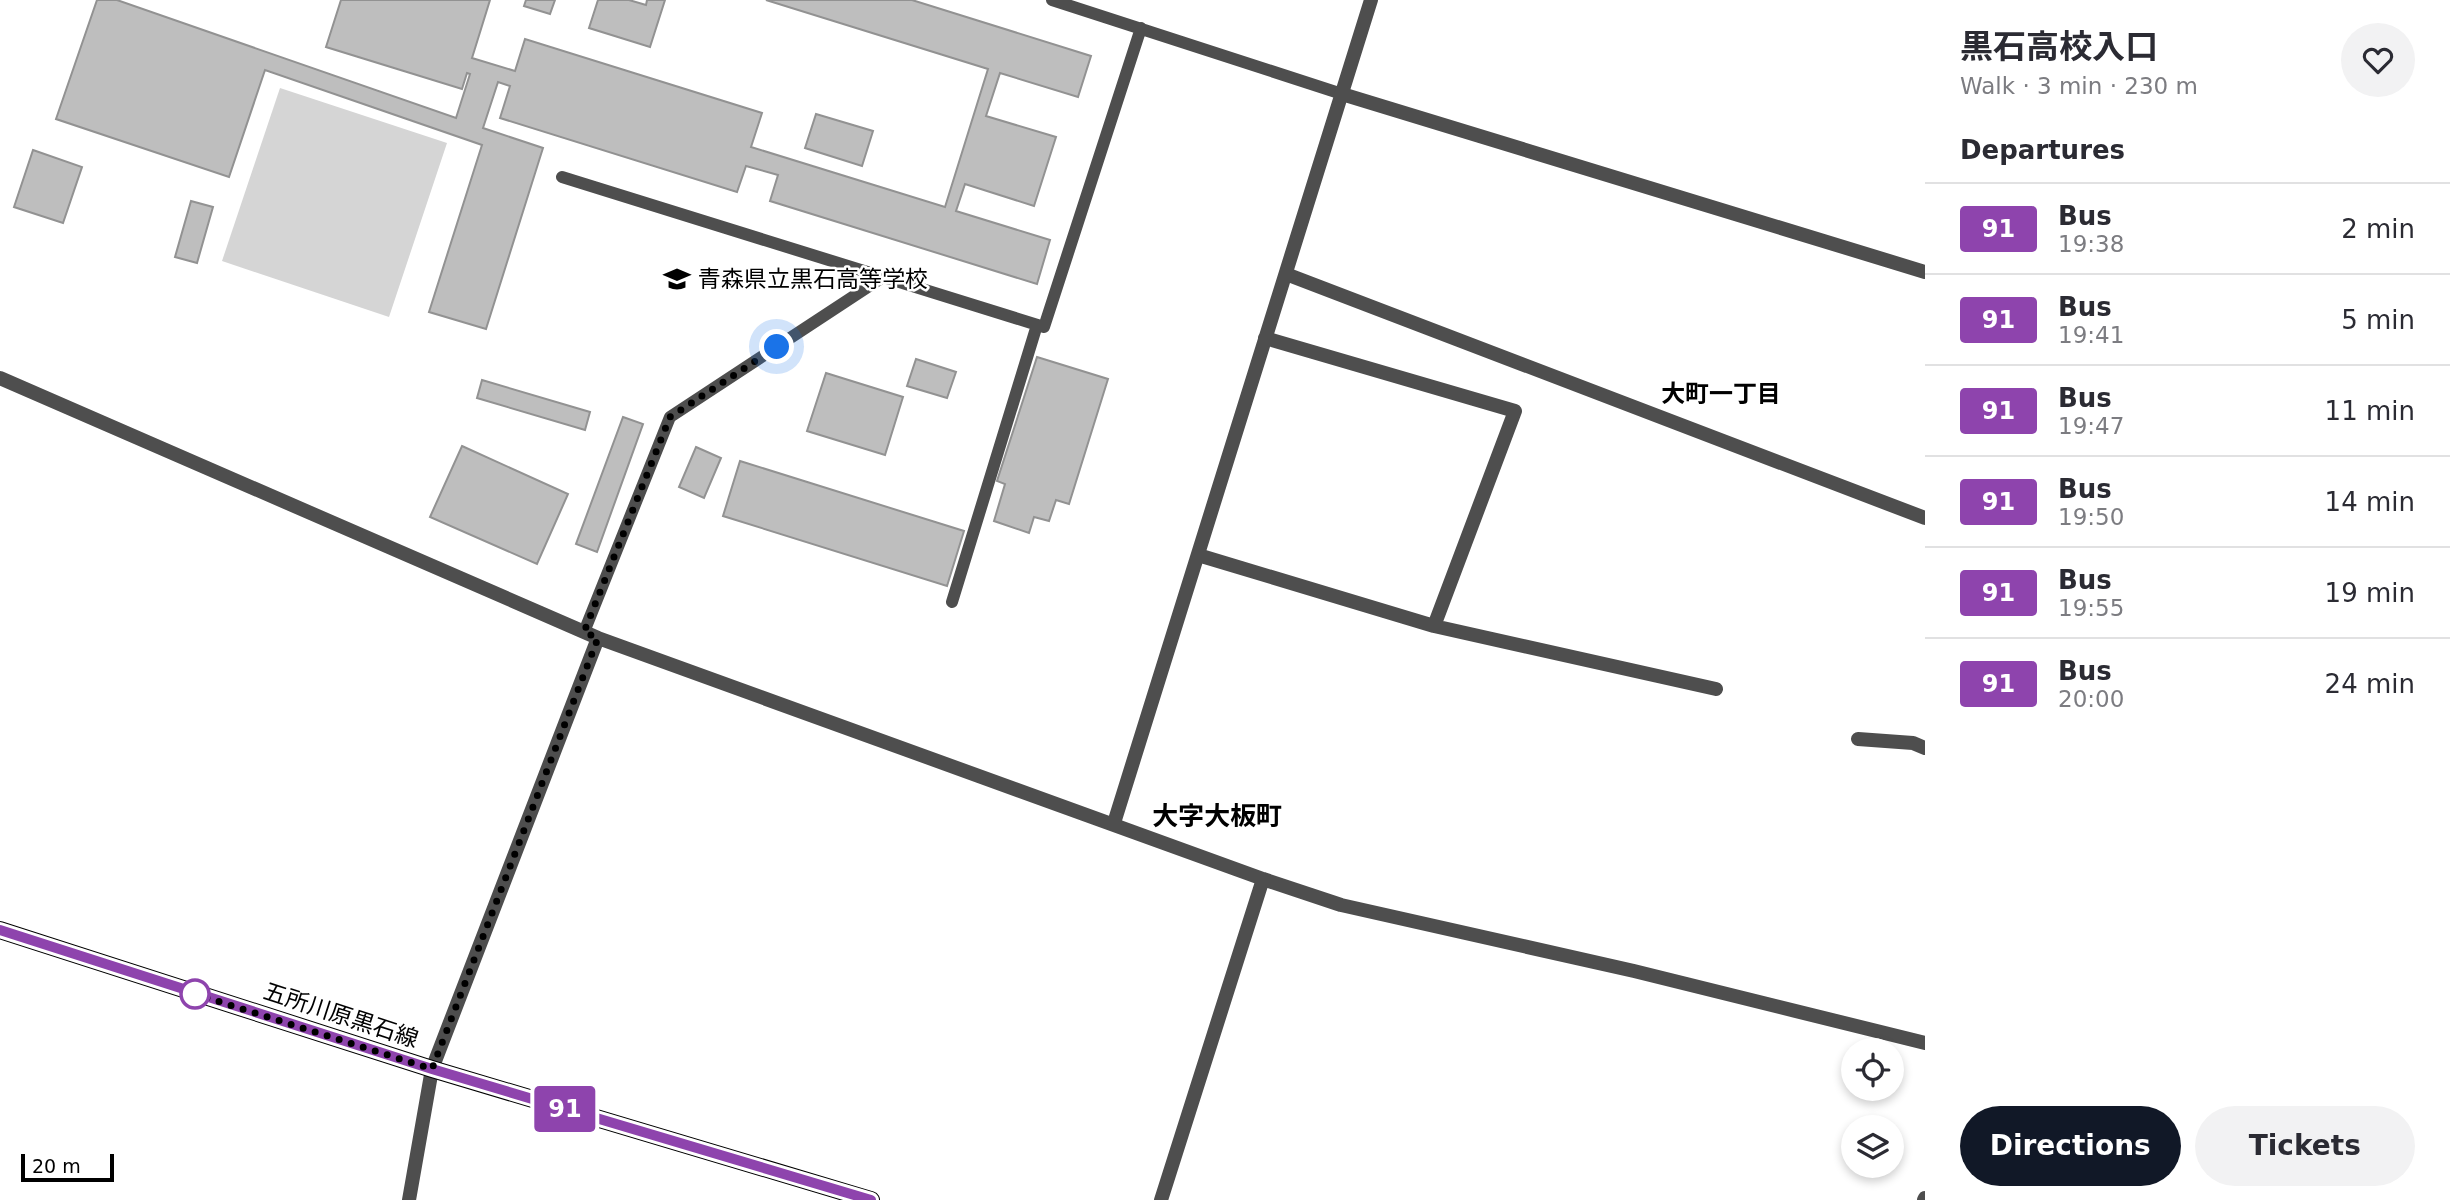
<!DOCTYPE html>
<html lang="en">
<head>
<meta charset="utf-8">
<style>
	:root { --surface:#fff; --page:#f2f2f3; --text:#2b2b33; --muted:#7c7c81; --line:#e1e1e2; --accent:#111827 }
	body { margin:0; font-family:"DejaVu Sans","Noto Sans JP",sans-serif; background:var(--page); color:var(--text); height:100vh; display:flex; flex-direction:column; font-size:26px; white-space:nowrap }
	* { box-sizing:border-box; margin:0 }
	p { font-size:23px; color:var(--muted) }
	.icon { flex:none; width:38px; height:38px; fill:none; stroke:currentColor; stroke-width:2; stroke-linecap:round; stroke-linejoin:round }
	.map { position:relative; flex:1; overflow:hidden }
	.drawer { display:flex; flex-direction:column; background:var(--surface); width:525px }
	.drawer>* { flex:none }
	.badge { padding:0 14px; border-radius:5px; font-size:24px; line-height:46px }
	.tools { position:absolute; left:1841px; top:1038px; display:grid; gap:14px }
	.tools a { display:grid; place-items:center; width:63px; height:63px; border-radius:50%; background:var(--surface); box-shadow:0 4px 10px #0003; font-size:35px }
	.scale { position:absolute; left:21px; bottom:18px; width:93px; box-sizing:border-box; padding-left:7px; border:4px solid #000; border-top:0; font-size:19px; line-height:24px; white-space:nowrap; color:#000; -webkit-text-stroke:5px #fff; paint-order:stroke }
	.you { position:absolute; width:35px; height:35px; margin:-18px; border:5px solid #fff; border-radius:50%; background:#1a73e8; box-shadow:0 0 0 10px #1a73e833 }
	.map>.badge { position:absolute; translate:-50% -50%; box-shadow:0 0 0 4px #fff }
	h2 { padding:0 35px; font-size:26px; line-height:63px }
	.round { display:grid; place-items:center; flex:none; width:74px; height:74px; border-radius:37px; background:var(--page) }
	.head { display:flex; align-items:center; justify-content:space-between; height:119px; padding:0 35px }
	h1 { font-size:33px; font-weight:700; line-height:52px }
	.button { display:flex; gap:14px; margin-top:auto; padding:14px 35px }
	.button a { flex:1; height:80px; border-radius:42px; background:var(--accent); color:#fff; font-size:28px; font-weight:700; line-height:80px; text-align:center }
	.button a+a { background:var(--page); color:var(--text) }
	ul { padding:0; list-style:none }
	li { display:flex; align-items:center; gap:21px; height:91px; padding:0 35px; border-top:2px solid var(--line) }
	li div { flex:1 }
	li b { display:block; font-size:26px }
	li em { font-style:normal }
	li .badge { min-width:77px; font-weight:700; text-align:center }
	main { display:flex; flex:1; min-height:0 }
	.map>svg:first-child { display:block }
	.green { fill:#d5d5d5 }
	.building { fill:#bebebe; stroke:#929292; stroke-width:2 }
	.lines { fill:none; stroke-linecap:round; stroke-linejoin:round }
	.lane { stroke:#4e4e4e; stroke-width:12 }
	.street { stroke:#4e4e4e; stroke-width:14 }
	.primary { stroke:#000; stroke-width:18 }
	.line-casing { stroke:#fff; stroke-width:16 }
	.line { stroke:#8e44ad; stroke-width:10 }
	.walk { stroke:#000; stroke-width:7; stroke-dasharray:0 12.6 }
	.stop-dot { fill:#fff; stroke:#8e44ad; stroke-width:3.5 }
	.labels { text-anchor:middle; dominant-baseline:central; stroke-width:5; stroke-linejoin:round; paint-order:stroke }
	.poi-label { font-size:23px; fill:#000; stroke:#fff; text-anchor:start }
	.street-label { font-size:23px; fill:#000; stroke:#fff }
	.neighbourhood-label { font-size:24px; font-weight:bold; fill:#000; stroke:#fff }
	.quarter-label { font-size:26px; font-weight:bold; fill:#000; stroke:#fff }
</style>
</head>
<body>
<main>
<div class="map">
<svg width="1925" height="1200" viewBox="0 0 1925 1200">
	<rect width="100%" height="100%" fill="#fff"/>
	<path class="green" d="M280,88l167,55 -58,174 -167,-56z"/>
	<path class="building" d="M97,0h20l339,118 14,-44 -3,-1 -5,16 -136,-42 15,-47h149l-18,58 43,13 10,-32 237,74 -11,34 194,60 43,-138 -222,-69h146l179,56 -13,41 -78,-24 -14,43 70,21 -22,69 -69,-22 -9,27 94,29 -13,44 -267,-83 8,-26 -32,-9 -9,26 -237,-74 10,-32 -12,-4 -15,46 60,20 -57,181 -57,-17 53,-167 -217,-75 -36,107 -173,-58z
		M526,0h29l-5,14 -26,-8z
		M598,0h31l17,5 1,-5h18l-15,47 -61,-19z
		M816,114l57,17 -11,35 -57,-18z
		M33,150l49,17 -19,56 -49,-16z
		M191,201l22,6 -16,56 -22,-6z
		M1037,357l71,22 -39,125 -13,-4 -7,21 -15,-4 -5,16 -35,-12 11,-37 -8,-3z
		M916,359l40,13 -9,26 -40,-12z
		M826,373l77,24 -18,58 -78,-24z
		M482,380l108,32 -5,18 -108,-32z
		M623,417l20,7 -46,128 -21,-8z
		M462,446l106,48 -31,70 -107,-47z
		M696,447l25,11 -17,40 -25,-11z
		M740,461l224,70 -17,55 -224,-70z"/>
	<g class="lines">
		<path class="lane" d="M1052,0l290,94
			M562,177l482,150 97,-299
			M952,602l85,-277
			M584,632l86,-215 213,-140"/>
		<path class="street" d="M1342,94l583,178
			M1286,274l639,244
			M1265,338l250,73 -81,215
			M0,378l598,260 665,241 78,26 293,66 291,72
			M1198,555l236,71 282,63
			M1858,739l55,4 12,5
			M1114,823l257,-823
			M409,1200l23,-131 166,-431
			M1161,1200l102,-321
			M1924,1200l1,-2"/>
		<path class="primary" d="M0,930l432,139 439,131"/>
	</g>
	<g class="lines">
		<defs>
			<path id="line" d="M0,930l432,139 439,131"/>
		</defs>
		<use href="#line" class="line-casing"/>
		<use href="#line" class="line"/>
		<path class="walk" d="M195,994l237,75 166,-431 -14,-6 86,-215 107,-70"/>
	</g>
	<defs>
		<symbol id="school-bare" viewBox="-9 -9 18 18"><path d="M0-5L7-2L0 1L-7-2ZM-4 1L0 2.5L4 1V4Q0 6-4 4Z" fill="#000" stroke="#fff" stroke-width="2.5" paint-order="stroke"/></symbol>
	</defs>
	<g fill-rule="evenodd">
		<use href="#school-bare" x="658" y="260" width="38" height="38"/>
	</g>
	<circle class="stop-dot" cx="195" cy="994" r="14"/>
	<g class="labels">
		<g class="poi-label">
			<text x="698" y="279">青森県立黒石高等学校</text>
		</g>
		<g class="street-label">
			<text transform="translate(341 1015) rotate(18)">五所川原黒石線</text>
		</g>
		<g class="neighbourhood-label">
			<text x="1721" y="394">大町一丁目</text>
		</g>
		<g class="quarter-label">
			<text x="1217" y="816">大字大板町</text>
		</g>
	</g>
</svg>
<div class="tools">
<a><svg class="icon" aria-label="locate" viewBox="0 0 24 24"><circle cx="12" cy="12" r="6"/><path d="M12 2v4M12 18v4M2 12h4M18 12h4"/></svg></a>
<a><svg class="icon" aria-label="layers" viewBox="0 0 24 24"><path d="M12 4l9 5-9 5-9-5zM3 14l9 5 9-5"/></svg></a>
</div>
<div class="scale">20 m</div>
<div class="you" style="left:777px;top:347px"></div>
<b class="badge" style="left:565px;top:1109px;background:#8e44ad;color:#fff">91</b>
</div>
<section class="drawer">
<div class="head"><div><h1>黒石高校入口</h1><p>Walk · 3 min · 230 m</p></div><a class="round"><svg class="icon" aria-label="heart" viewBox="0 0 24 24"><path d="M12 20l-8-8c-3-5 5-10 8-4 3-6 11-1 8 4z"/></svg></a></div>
<h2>Departures</h2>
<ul>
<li><span class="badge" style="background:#8e44ad;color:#fff">91</span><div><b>Bus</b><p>19:38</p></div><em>2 min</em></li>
<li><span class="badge" style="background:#8e44ad;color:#fff">91</span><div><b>Bus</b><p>19:41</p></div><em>5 min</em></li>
<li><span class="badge" style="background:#8e44ad;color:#fff">91</span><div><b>Bus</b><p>19:47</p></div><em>11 min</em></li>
<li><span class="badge" style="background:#8e44ad;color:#fff">91</span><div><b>Bus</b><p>19:50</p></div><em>14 min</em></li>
<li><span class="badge" style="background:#8e44ad;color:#fff">91</span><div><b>Bus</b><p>19:55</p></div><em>19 min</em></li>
<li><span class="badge" style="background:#8e44ad;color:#fff">91</span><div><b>Bus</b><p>20:00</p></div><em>24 min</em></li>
</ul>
<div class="button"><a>Directions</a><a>Tickets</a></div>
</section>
</main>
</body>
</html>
